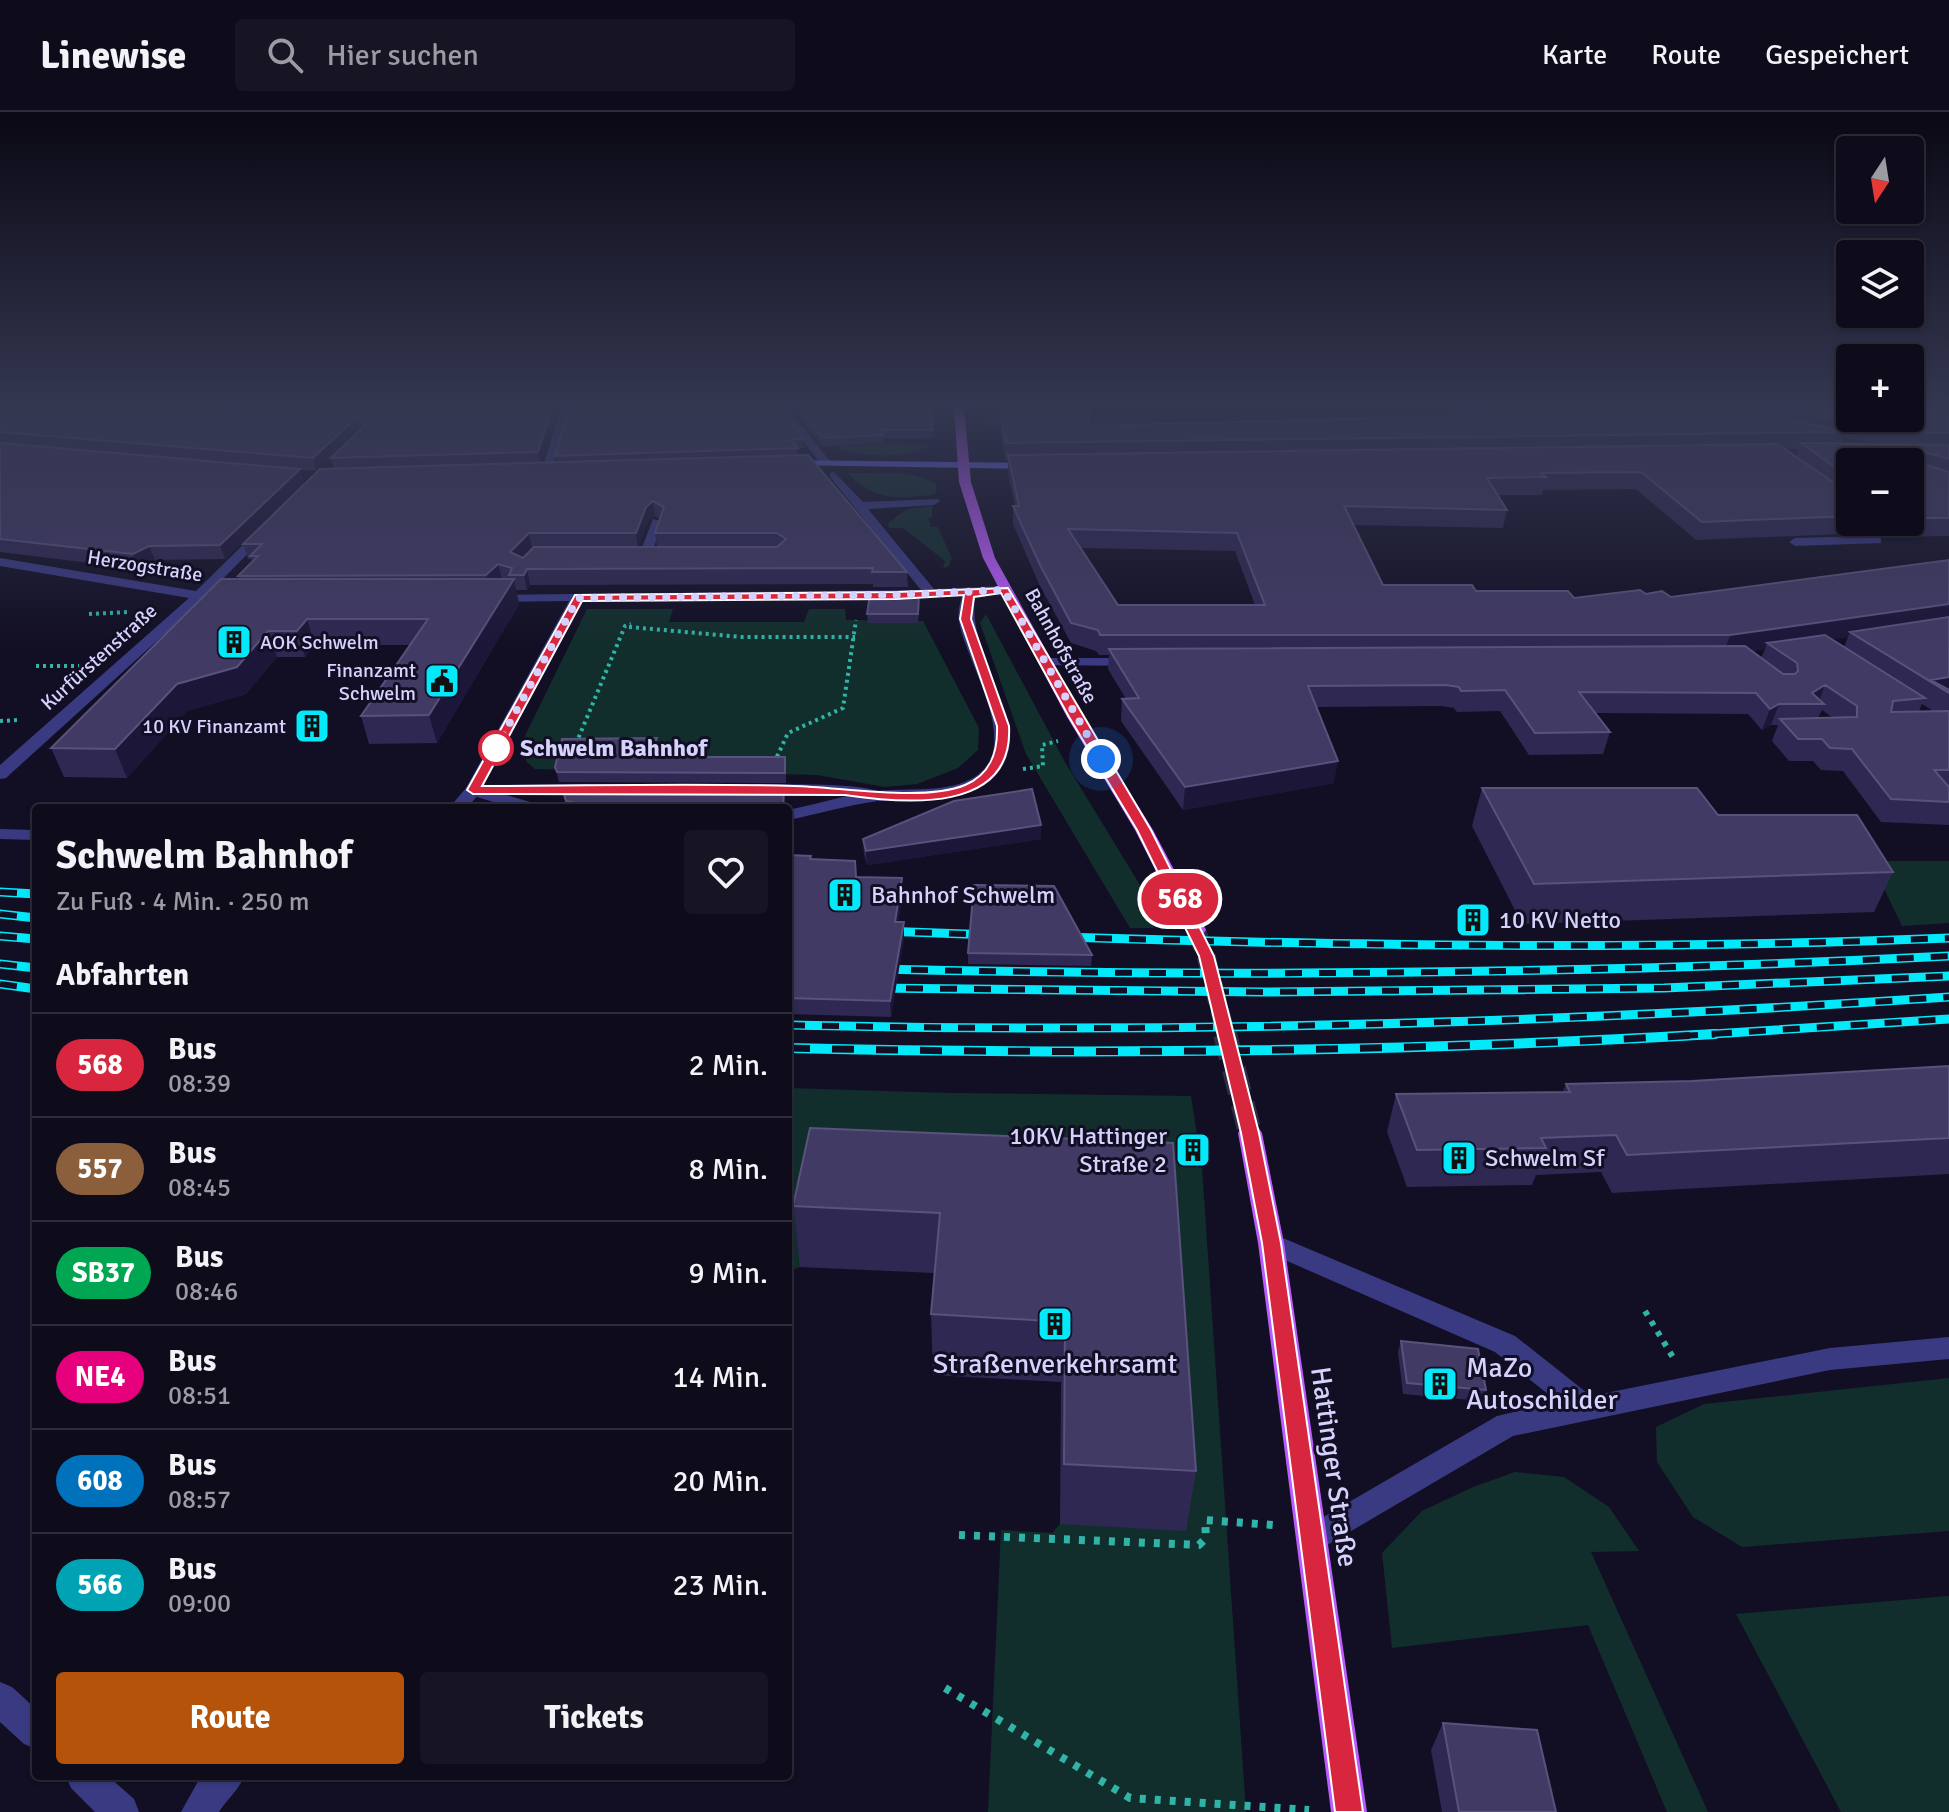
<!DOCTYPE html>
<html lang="de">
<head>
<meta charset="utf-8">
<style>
	:root { --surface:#0e0b1b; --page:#171424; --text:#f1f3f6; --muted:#9b9ba3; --line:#2e2b3a; --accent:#b45309 }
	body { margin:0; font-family:Signika,sans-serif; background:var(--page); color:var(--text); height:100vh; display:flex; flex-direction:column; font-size:30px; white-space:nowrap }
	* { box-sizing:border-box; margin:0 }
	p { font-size:26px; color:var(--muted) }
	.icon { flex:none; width:44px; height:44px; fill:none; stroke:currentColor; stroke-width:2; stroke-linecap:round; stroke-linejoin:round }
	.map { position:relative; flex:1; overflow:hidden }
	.details { position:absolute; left:32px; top:692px; width:760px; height:976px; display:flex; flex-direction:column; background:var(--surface); border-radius:8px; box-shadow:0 2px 6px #0004,0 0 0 2px var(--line) }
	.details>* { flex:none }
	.badge { padding:0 16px; border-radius:26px; font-size:28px; line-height:52px }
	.needle { width:52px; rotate:192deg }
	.buttons { position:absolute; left:1836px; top:24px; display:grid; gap:16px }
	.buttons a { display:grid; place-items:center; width:88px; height:88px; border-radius:8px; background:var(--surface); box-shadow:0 2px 6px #0004,0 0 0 2px var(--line); font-size:40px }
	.you { position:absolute; width:40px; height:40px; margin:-20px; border:6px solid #fff; border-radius:50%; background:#1a73e8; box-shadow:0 0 0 12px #1a73e833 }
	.map>.badge { position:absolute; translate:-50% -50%; box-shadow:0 0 0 4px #fff }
	h2 { padding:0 24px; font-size:30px; line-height:72px }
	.round { display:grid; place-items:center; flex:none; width:84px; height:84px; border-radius:8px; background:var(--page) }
	.summary { display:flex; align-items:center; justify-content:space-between; height:136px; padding:0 24px }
	h1 { font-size:38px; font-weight:700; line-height:60px }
	.button { display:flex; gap:16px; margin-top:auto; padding:16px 24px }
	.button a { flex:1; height:92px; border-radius:8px; background:var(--accent); color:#fff; font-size:32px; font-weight:700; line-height:92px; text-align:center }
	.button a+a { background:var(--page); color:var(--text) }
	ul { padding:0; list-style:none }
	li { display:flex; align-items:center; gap:24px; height:104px; padding:0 24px; border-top:2px solid var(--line) }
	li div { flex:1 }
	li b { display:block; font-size:30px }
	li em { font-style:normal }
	li .badge { min-width:88px; font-weight:700; text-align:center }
	header { display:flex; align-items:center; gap:48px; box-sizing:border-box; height:112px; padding:0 40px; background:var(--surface); border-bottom:2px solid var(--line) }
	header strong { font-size:38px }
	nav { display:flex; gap:44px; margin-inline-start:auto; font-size:28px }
	.search { width:560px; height:72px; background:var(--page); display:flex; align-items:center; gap:20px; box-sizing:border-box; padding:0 28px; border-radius:8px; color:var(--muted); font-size:30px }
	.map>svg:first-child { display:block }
	.green { fill:#122e2c }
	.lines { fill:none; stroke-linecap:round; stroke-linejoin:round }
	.primary-tunnel-far1 { stroke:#2f2c45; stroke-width:19; stroke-dasharray:19 9; stroke-linecap:butt }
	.primary-tunnel { stroke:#2f2c45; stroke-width:24; stroke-dasharray:24 12; stroke-linecap:butt }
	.path-far2 { stroke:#30b4a8; stroke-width:4; stroke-dasharray:3 4; stroke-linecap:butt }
	.path-far1 { stroke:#30b4a8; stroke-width:6; stroke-dasharray:5 7; stroke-linecap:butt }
	.path { stroke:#30b4a8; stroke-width:8; stroke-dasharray:6 9; stroke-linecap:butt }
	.service { fill:#3a3a82; fill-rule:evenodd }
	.minor { fill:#3a3a82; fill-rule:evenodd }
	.secondary { fill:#6a6cfd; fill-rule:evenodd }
	.primary { fill:#bb5bfd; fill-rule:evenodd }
	.rail-far1-casing { stroke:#03e9fa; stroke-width:9 }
	.rail-casing { stroke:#03e9fa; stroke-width:10 }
	.rail-far1 { stroke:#120f24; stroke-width:6; stroke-dasharray:17; stroke-linecap:butt }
	.rail { stroke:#120f24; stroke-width:7; stroke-dasharray:22; stroke-linecap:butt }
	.wall { fill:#2f2852; fill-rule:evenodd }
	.shaded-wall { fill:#1c1638 }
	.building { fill:#413a64; stroke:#58527c; stroke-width:2; fill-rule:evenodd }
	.line { fill:#d7263d; stroke:#fff; stroke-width:2; fill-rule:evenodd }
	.walk { stroke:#d6d2fe; stroke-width:8; stroke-dasharray:0 14.4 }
	.stop-dot { fill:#fff; stroke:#d7263d; stroke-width:4 }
	.labels { text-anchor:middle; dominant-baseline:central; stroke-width:6; stroke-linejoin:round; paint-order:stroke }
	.far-street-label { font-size:20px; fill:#d6d2fe; stroke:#120f24 }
	.far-poi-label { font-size:20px; fill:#d6d2fe; stroke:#120f24; text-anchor:end }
	.stop-label { font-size:24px; font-weight:bold; fill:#d6d2fe; stroke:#120f24; text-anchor:start }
	.poi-label { font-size:24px; fill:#d6d2fe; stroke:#120f24; text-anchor:start }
	.near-poi-label { font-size:28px; fill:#d6d2fe; stroke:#120f24 }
	.near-street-label { font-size:28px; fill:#d6d2fe; stroke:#120f24 }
</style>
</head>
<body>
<header>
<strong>Linewise</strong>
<div class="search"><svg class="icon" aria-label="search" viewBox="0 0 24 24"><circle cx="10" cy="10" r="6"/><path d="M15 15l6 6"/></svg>Hier suchen</div>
<nav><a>Karte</a><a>Route</a><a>Gespeichert</a></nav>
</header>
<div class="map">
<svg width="1949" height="1700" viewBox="0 0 1949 1700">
	<rect width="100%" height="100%" fill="#120f24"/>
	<path class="green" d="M978,296h470l9,7 -101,5 -86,9 -291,-5z
		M883,332l48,1c-26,15 -69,12 -97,2z
		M847,361c27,1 68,-5 90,12l-2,9c-39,6 -58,7 -88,-21z
		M932,394v11l-4,1 3,9h7l14,31 -4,9 -5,1 2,-7 -42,-33h-14l-1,-5 19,-14z
		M587,497h86l-4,13h135l5,-13h36l1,11 77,1 56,107 -1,22 -20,18 -41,16 -32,3 -68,-12 -282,-6 -9,-8 -4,-19z
		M986,502l79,148 81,133 8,33h-24l-104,-174 -46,-131z
		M1871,749h78v62l-47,3z
		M788,976l160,5 243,3 11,72 44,644h-258l13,-282 51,3 126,-145 -362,-200 -16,79 -8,3 -4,18z
		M1949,1266v153l-207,16 -49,-30 -36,-55 -1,-35 48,-23z
		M1515,1360l49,5 45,30 30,44 -48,1 117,260h-41l-79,-187 -196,23 -10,-95 40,-42 51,-24z
		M1949,1484v216h-108l-105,-198z"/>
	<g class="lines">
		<path class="primary-tunnel-far1" d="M1196,818l10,26 20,80"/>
		<path class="primary-tunnel" d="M1225,922l25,99"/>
		<path class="path-far2" d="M89,502l39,-2
			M629,515l113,10h113
			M36,554h43
			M0,609l19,-1
			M573,629l5,-2 47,-113 6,-2
			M530,632h34
			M774,651l14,-30 55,-25 13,-88
			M1023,657l20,-3 -1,-21 16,-4"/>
		<path class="path-far1" d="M1645,1199l29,48"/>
		<path class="path" d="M959,1423l240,10 7,-7 -1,-18 68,5
			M945,1576l185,110 179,12"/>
		<path class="service" d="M653,407l10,3 -12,33 -10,3 -2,-3z
			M1860,410h14l6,4 1,17 -86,3 -6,-4 6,-4 76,-2 -1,-6z
			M992,475l5,1v6l-22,3c-5,37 17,76 29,111 7,18 9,35 1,53 -20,46 -86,36 -127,40 -30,4 -60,13 -90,19v-10c30,-6 59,-16 90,-19 27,-3 58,1 84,-8 71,-25 4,-117 -3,-162 -2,-9 2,-22 5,-30z
			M473,673l64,19 3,4h-27l-46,-14 -2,-4 2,-4z
			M1271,1121l244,103 76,60 239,-48 119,-11v22l-119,11 -317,66 -201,118 -11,-4 -4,-10 4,-10 196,-114 61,-14 -63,-50 -233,-102 -4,-7 4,-7z
			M0,1570l12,5 24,22v40l-12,-5 -24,-22z
			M66,1664h42l26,23 5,13h-44l-24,-24z
			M201,1664h43c-5,14 -17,23 -25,36h-38z"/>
		<path class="minor" d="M561,296h10l-20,63 -10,2z
			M778,296h10l41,52v4h-8z
			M834,360l29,30 75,-3 2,2 -6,4 -66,4 66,80 70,-3 7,4 -7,4 -108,5 -313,2 -99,184 105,-1 8,5 -8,5 -111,1 -11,13h-18l17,-20 103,-187 -76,1 -5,-1v-6l433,-5 -91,-113v-4z
			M261,415l10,3 -61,62 24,2v6h-32l-196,178 -6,1v-14l189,-167 -189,-32v-8l196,33z
			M1045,546h91l7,4 -7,4 -96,-1 -2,-3z
			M757,672c25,1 115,-3 131,12l-9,5 -34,-5 -94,-3 -2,-4z
			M0,717l36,1v10l-36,-1z"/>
		<path class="secondary" d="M785,348l248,3 6,3 -6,3 -244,-4 -5,-3z"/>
		<path class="primary" d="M954,296h10l7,74 24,76 88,159 70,113 53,100 -3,4 -7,2 -10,-6 -51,-100 -68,-113 -84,-159 -24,-76z
			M1250,1013l8,2 4,6 22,110 83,569h-36l-73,-569 -20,-110 4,-6z"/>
		<defs>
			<path id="rail-far1" d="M0,780l36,2
				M0,802l36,4
				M881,819l112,4
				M0,824l36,3
				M1061,825c296,9 592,13 888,1
				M0,852l36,4
				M877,857c358,8 715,5 1072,-13
				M0,872l36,5
				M872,876l392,4 400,-4 285,-12
				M788,913c388,9 774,-2 1161,-28
				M1681,924l268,-17"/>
			<path id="rail" d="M788,936c309,7 618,4 927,-14"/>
		</defs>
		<use href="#rail-far1" class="rail-far1-casing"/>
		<use href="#rail" class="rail-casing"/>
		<use href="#rail-far1" class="rail-far1"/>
		<use href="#rail" class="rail"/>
	</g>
	<path class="wall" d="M0,296h555l1,6 -15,49 15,-1 -1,-6 249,-17 1,9h-7v7l109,117 1,15h-35v-3l-343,1 -3,5h-11l3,14 -82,139 -68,1 -8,-28 49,-71h-95l-10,12h-28l-31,37 -59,17 -60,67 -63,-1 -13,-29 188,-169 -1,-3 14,-15 -1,-2h-3l-5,-15 91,-75 -3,-11 30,-29 -45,42 -16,-1 4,13 -79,76 -70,1 -16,9 -139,-17zM655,404l5,2 -5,15 2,14h-19l10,-26z
		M792,296h139l2,30 -50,1v4l-61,4z
		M999,296l91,18 368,-10 -11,-8h502v128l-65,1 -2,-13 -3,-2h31v-60h-60v60h22l-5,11 -171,7 -60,-51 -93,1 -1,5h-45l10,15 -4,18 -150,-3 30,60 191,13 72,-4 25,3 278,-37v265l-68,-3 -38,-51 -22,-1 -8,-9h-24l-17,-20 6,-16h-7l-9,5 -14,-16 -153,-1 15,19 -7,22 -74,1 -29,-44 -43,1 -3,-4 -13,-2 -125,1 18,76 -151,27 -62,-89 1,-22h4l-18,-30 1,-14h-10l-3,-4 -25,-8 -32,-59 -26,-60v-18h2l-7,-34v-12h-2l-7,-36zM1844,326l43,6h-45zM1786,337h13l-3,8zM1080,436l155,3 20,54h-137zM1848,525l-4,10 -12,-8zM1765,537l-4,9 -10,-7zM1922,592l11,7h-14zM1822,598l11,8h-15z
		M920,489l-2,22h-50l-1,-9z
		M658,635l-3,10 131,10v16l-227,-1 -4,-15z
		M562,676h222l1,20h-218z
		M1482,676l236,27 175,57 -19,40 -352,12 -50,-98z
		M863,727h178l-174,26 -3,-11z
		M788,743l23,4 45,18 46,1 1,15 -5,29 6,16 -13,79 -103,-3z
		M968,841l124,2 -1,11 -123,-2z
		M1949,954v108l-337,19 -11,-21 -65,3 -4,10 -125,2 -20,-55 9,-38 167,-2 3,-8 126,-3z
		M1173,1031l23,328 -10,60 -126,-7 1,-142 -128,-7 -2,-61 3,-41 -134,-6 -7,-61z
		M1401,1229l85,49 -4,11 -79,-7 -5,-42z
		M1443,1611l113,89h-114l-11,-62z"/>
	<path class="shaded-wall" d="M552,296h3l1,6 -16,51 -2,-13z
		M357,305l4,12 -45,42 -3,-13z
		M300,357l4,14 -79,76 -5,-14z
		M653,389l2,15 -7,5 -10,27 -2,-15 10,-26z
		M529,421l3,15 -19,19 -3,-15z
		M149,434l6,14 -16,9 -6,-15z
		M498,452l4,15 -12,11 -4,-15z
		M527,457l3,16 -3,5 -3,-15z
		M514,467l5,25 -82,139 -8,-28z
		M1949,492v17l-99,11 -2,5 -75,11 -6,-5 -2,6 -42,6 7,-20z
		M307,507l8,26 -10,12 -8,-26z
		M268,519l9,26 -31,37 -59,17 -60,67 -12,-29 62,-65z
		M1949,565v17l-18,-14z
		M1825,573l-7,19 -6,-11z
		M1779,592l-8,21 -9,5 8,-21z
		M657,626l1,9 -7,20 -1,-10z
		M1338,649l-4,22 -151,27 2,-23z
		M1041,713v14l-174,26 -1,-14z
		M902,766l1,15 -8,44v-15z
		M904,810v16l-13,79 -1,-16z"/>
	<path class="building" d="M2,296h176l55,3 5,-3h314l-14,44 -207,6 33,-32 2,-4 -9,-5 -44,41 -313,-26v-23z
		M570,296h210l24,31 -13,1 7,8 -243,8z
		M798,296h133l2,22h-51l1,5 -61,3z
		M999,296l90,3 1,15 393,-11 -10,-7h271l102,24 -840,11z
		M1785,296h65v10h60v-10h39v25h-22l-100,-15z
		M0,331l300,26 -80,76 -71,1 -16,8 -133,-15z
		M1801,331l148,2v14l-31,-9 -4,3 2,9 33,10v46h-39v-56h-60v16z
		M1778,332l72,50v22l-148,6 -61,-50 -100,1 5,4 -59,1 20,32 -163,-4 39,79h89l4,6h92l6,7 66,-8 6,4 16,-3 9,6 278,-37v44l-219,31h-630l-2,-5 -27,-7 -31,-58 -27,-59h6l-11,-51zM1068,417l169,4 28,72h-147z
		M808,343l99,117h-35l1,-4 -346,1 -3,6h-15l3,-7 -14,-4 -12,11 -248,1 20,-20h-8l12,-12h-19l77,-75zM653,389l11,6 -9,26h122l9,6 -9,8h-243l-11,11 -13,-6 19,-19h107l10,-26z
		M221,467h293l-85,136 -68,1 67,-97h-121l-10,12h-29l-31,36 -60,17 -62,65 -64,-1z
		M919,480l-1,22h-51l3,-20z
		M1949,505v60l-18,3 18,10v3l-99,-61z
		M1825,523l100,63 -32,3 -2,11 58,-1v59h-15l15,17v15l-58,-3 -39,-50 -22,-1 -8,-9h-24l-18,-20 77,-2v-11l-32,-21 -13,8 12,11h-45l-9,5 -14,-16 -177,-1 31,40 -75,1 -30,-43 -44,1 -2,-4 -13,-2 -138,1 30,75 -153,26 -63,-88 17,-1 -30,-49 636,-3 38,28h12l3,-3 -1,-8 -30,-20z
		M657,626l-7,19h135v16l-228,-1 -2,-5 7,-28z
		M562,676h222l-1,20h-179l-38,-7z
		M1482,676h215l21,27h139l36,57 -359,12z
		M1032,677l9,36 -175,26 -3,-12 91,-38z
		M788,743l23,1 -1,3 45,2 1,16 46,1 -7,44h9l-14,79 -102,-3z
		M974,773l80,1 38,69 -124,-2z
		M1949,954v72l-322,17 -11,-20 -75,3 5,10 -129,2 -21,-56 174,-2 -4,-8 126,-3z
		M810,1016l363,15 23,328 -132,-7 1,-142 -134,-8 9,-101 -147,-7z
		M1401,1229l77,8 8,41 -79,-7z
		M1443,1611l94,7 19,82h-97z"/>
	<linearGradient id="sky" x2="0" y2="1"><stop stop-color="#0a0814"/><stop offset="0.55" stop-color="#333750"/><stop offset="1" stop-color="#333750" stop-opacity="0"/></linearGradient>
	<rect width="1949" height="534" fill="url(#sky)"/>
	<path class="line" d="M1008,476l143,242 63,126 45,177 22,110 82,569h-28l-73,-569 -21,-110 -42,-177 -62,-126 -68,-113 -68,-124 -27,4 -3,22 38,107c5,88 -104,78 -164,69l-372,-1 -6,-4 108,-195 321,-3zM964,483l-4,24 37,107c1,26 -6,48 -32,59 -41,17 -124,2 -171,1 -104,-3 -208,0 -312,0l100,-185 314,-2z"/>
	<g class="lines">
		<path class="walk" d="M496,636l82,-150 318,-3 108,-5 97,169"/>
	</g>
	<defs>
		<symbol id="building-square" viewBox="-11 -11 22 22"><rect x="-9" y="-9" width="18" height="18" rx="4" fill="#03e9fa" stroke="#120f24"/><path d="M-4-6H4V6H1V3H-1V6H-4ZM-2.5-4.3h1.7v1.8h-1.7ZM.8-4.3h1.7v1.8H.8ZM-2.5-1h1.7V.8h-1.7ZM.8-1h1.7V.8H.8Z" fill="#111"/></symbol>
		<symbol id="civic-square" viewBox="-11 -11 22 22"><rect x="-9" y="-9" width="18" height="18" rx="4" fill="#03e9fa" stroke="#120f24"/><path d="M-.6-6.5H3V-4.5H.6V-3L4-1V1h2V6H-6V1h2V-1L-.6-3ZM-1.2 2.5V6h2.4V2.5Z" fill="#111"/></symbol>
	</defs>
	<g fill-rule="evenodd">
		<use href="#building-square" x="214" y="510" width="40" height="40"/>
		<use href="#civic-square" x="422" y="549" width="40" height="40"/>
		<use href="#building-square" x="292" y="594" width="40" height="40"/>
		<use href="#building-square" x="825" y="763" width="40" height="40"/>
		<use href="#building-square" x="1453" y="788" width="40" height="40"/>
		<use href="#building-square" x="1173" y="1018" width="40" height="40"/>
		<use href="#building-square" x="1439" y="1026" width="40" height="40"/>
		<use href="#building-square" x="1035" y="1192" width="40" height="40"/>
		<use href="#building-square" x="1420" y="1252" width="40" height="40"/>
	</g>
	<circle class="stop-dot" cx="496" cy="636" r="16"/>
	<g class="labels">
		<g class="far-street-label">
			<text transform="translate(145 454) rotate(9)">Herzogstraße</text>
			<text transform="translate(1061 534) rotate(61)">Bahnhofstraße</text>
			<text transform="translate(99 545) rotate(-42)">Kurfürstenstraße</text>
		</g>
		<g class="far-poi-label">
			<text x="260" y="530" text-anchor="start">AOK Schwelm</text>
			<text x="416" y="558">Finanzamt<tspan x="416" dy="23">Schwelm</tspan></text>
			<text x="286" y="614">10 KV Finanzamt</text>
		</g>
		<g class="stop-label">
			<text x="520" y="636">Schwelm Bahnhof</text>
		</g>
		<g class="poi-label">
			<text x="871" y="783">Bahnhof Schwelm</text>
			<text x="1499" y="808">10 KV Netto</text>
			<text x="1167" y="1024" text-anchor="end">10KV Hattinger<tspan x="1167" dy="28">Straße 2</tspan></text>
			<text x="1485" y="1046">Schwelm Sf</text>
		</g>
		<g class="near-poi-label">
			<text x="1055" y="1252">Straßenverkehrsamt</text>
			<text x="1466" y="1256" text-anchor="start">MaZo<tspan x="1466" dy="32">Autoschilder</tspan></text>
		</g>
		<g class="near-street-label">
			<text transform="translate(1334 1355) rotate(82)">Hattinger Straße</text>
		</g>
	</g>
</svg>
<div class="buttons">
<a><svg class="needle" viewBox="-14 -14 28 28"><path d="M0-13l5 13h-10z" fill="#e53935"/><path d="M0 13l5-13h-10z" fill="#9b9ba3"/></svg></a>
<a><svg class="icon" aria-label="layers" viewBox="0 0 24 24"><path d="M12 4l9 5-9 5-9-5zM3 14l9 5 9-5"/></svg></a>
<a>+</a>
<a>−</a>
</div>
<div class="you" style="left:1101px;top:647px"></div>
<b class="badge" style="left:1180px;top:787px;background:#d7263d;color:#fff">568</b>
<section class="details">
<div class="summary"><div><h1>Schwelm Bahnhof</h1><p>Zu Fuß · 4 Min. · 250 m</p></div><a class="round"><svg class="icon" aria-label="heart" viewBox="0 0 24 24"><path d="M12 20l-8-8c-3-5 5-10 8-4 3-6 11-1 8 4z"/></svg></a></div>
<h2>Abfahrten</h2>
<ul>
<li><span class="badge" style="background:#d7263d;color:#fff">568</span><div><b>Bus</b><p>08:39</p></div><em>2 Min.</em></li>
<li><span class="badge" style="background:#8b5e3c;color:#fff">557</span><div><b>Bus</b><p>08:45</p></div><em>8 Min.</em></li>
<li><span class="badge" style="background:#00a651;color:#fff">SB37</span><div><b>Bus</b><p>08:46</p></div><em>9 Min.</em></li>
<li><span class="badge" style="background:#e6007e;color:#fff">NE4</span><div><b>Bus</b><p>08:51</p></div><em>14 Min.</em></li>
<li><span class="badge" style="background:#0072bc;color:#fff">608</span><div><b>Bus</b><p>08:57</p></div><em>20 Min.</em></li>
<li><span class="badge" style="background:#00a3b4;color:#fff">566</span><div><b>Bus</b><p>09:00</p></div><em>23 Min.</em></li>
</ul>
<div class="button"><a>Route</a><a>Tickets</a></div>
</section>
</div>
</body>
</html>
